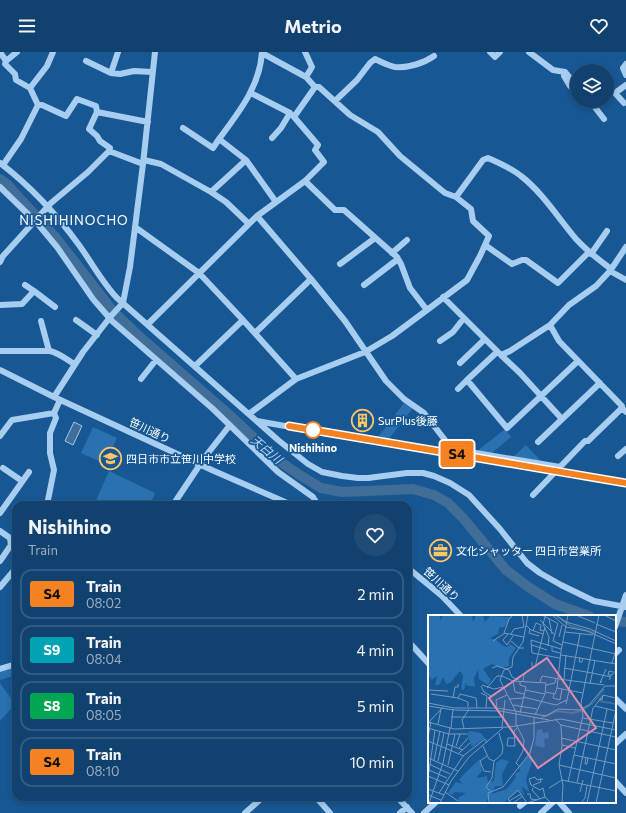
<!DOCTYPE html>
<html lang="en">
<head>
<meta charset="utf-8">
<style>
	:root { --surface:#11416e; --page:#1e4c76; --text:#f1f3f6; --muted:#9cafc2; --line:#305a81 }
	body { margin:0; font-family:Commissioner,"Noto Sans JP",sans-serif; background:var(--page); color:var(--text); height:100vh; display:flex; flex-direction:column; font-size:15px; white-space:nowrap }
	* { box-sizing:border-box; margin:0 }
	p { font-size:13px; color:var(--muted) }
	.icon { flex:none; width:22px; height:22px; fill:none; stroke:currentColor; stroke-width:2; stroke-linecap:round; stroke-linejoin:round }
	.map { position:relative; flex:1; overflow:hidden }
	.drawer { position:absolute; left:12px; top:449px; width:400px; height:300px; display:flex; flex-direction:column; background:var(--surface); border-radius:12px; box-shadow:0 2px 6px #0003,0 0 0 1px var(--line) }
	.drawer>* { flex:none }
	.badge { padding:0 8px; border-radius:3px; font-size:14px; line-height:26px }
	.buttons { position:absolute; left:570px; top:12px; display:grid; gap:8px }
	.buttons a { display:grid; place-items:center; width:44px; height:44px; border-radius:50%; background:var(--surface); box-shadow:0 2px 6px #0003,0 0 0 1px var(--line); font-size:20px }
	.map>.badge { position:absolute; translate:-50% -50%; box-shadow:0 0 0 2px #fff }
	.round { display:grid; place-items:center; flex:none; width:42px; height:42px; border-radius:21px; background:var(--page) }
	.head { display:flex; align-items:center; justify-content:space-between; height:68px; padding:0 16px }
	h1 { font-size:19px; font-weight:700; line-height:30px }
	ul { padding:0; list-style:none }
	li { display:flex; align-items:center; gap:12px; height:50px; margin:0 8px 6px; padding:0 8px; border:2px solid var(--line); border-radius:12px }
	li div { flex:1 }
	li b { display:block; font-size:15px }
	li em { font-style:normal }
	li .badge { min-width:44px; font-weight:700; text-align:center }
	header { display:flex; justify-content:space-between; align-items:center; height:52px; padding:0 16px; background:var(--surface); font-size:18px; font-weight:700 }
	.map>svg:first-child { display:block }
	.green { fill:#2a71b1 }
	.water { fill:#406e98; stroke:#99caf3 }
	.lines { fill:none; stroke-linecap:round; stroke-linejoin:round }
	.river { stroke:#406e98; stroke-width:10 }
	.minor { stroke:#a7cef0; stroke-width:6 }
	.rail { stroke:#fff; stroke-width:1.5; stroke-dasharray:7 3; stroke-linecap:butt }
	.line-casing { stroke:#fff; stroke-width:9 }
	.line { stroke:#f58220; stroke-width:6 }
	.stop-dot { fill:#fff; stroke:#f58220; stroke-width:2 }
	.labels { text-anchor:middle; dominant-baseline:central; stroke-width:3.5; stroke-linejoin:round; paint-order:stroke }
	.poi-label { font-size:11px; fill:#fff; stroke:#175793; text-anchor:start }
	.street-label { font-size:11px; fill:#fff; stroke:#175793 }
	.stop-label { font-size:11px; font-weight:bold; fill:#fff; stroke:#175793 }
	.water-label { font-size:12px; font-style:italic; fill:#b3d8f7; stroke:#175793 }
	.quarter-label { font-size:13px; letter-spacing:1px; fill:#fff; stroke:#175793 }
	.inset-river { fill:none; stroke:#406e98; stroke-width:2 }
	.inset-road { fill:none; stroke:#749abe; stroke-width:1 }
	.view { fill:#e08cad; fill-opacity:0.15; stroke:#e08cad; stroke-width:2 }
	.inset-edge { fill:none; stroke:#fff; stroke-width:2 }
</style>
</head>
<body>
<header><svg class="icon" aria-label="menu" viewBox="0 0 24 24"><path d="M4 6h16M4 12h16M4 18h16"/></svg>Metrio<svg class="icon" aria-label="heart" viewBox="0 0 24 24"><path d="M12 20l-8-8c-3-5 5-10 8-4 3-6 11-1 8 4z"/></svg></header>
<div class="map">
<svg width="626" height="761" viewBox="0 0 626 761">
	<rect width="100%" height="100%" fill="#175793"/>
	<path class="green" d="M404,351l9,5 -25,32 -10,-3z
		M93,375l24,11 -12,26 -24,-11z
		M505,377l6,8 -19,16 -15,-2z
		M526,393l15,16 -28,-4z
		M109,419l46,22 -5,12h-56z
		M16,614v9l-16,5v-8z
		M0,631l15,21 -15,17z"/>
	<path class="water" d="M74,370l8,4 -9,19 -8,-4z"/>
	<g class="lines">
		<path class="river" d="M0,127l7,5 49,54 57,73 26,25 95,83 41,39 23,16 23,14 21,4 71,-3 21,6 14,8 15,15 43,52 21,16 28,18 34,12
			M615,569l11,1"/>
		<path class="minor" d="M0,0l6,9 -1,3 10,10 1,6 14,8
			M262,0c-2,34 -23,60 -43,87l27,21 30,42
			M305,0l7,15 -6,10
			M490,0l5,5 5,-5
			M529,0l24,18 12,2 9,11
			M6,9l11,-9
			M86,9l25,12 9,1 14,-3 18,1
			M626,12l-3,4 3,7
			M111,21l7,-21
			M564,24l6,10 7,6
			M251,41l39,20 4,4
			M335,49l22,-21 13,-17 5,-4c6,3 14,7 20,8 14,1 29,-4 39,-11
			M590,49l14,18
			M624,51l-9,-10 11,-8
			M38,53l-8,-17 17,-22 6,-14
			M97,60l-8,17 8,7 3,5 10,7 -1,3
			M183,76l30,20 6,-9
			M272,86l9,-10 9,-15
			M109,99l34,13
			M144,108l17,4 50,28 15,10 23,22
			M0,111c30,23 57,52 79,82 13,18 23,37 38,53l161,142 30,24 14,8 20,4 16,2h10l39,-5h16l11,3 16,7 19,12 31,34 27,34 13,10 21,12 33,16 32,6
			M3,113l18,-26 17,-34h4l24,11 11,-17 19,7 1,6 51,10
			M305,129l30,29h9l53,47 4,7 9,24 17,22
			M0,135l37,36 20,24 36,52 19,22 101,88 65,63 35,25 5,8
			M211,140l35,-32
			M456,145l27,-37 5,-2c11,5 23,10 33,18 21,16 38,43 55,63 10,11 23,21 35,30
			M257,164l54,63 34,42 41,60 18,18 20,14 28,36 108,18
			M135,175l64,46 44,47 53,59
			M485,193l27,19 10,-4h4l32,23 31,-31
			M392,201l15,-13
			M591,202l16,-23
			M0,210l3,-6 48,-53 37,-31 21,-21
			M340,212l35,-26
			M610,219l16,9
			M25,233l9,6
			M364,233l34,-26
			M443,245l58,58 9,-4 40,-26 19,-20 27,-19 14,-15 16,-24
			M0,253l22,-1 12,-13 21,16
			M76,268l21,15
			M41,269l8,30
			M148,272l109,-108 48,-35 19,-19 -9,-12 3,-5 -24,-28 21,-30
			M550,273l9,16 63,65v2l4,4
			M255,281l56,-54
			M440,289l13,-9 11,-14
			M0,299h50c9,2 16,8 24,13
			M497,300l-30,28 40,48 71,-67
			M501,303l19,18 42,46
			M460,311l25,-24
			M195,314l48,-46
			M0,318l54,27 160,74 78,34
			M141,327l15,-19
			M458,337l9,-9
			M54,345l29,-45 28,-36 12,-13 7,-36 13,-103 12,-112
			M249,362l47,-35 69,-27 27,-16 35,-26 40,-30 13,-24 9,-20 -16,-15 -2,-12 -15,-12 -11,-4 -45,-37 -22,-24 -28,-17 -31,-28h-4l-9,-10 -44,-24
			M257,369l28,5
			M0,384l12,-16 42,-7
			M538,390l62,-59
			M618,404l8,-7
			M3,416l19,13
			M533,443l52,-54h3l34,-33
			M47,453l7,-35 -4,-17v-20l6,-15 -2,-5 6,-13
			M173,453l32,-48 25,-32
			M0,461l29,-41
			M0,479l10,7 1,7 -11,16
			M408,516l34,28 19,20
			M0,535l16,-19
			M615,575l11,-32
			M408,589l21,23
			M615,602l4,-4
			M0,617l16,-5
			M615,646l11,11
			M615,692l11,-10
			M615,729l11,12
			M316,745l14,16
			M397,745l15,16
			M559,750l10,11
			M520,754l5,-4
			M245,761l18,-16
			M400,761l7,-6
			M424,761l12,-11
			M541,761l12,-11"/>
		<path class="rail" d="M289,374l337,57"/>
	</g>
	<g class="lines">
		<defs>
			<path id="line" d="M289,374l337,57"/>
		</defs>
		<use href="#line" class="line-casing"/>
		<use href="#line" class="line"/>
	</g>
	<defs>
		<symbol id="building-ring" viewBox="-11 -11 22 22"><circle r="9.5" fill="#175793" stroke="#ffc666" stroke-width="1.5"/><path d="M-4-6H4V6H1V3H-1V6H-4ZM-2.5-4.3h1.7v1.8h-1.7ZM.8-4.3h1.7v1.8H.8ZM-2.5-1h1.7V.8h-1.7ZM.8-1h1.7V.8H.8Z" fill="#ffc666"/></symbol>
		<symbol id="school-ring" viewBox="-11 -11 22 22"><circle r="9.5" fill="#175793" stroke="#ffc666" stroke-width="1.5"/><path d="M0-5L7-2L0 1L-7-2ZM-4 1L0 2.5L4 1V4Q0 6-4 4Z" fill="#ffc666"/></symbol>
		<symbol id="office-ring" viewBox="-11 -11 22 22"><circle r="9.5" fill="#175793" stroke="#ffc666" stroke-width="1.5"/><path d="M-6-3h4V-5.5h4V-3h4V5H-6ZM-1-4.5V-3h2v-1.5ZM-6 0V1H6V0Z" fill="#ffc666"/></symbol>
	</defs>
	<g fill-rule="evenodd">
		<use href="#building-ring" x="350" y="356" width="25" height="25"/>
		<use href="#school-ring" x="98" y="394" width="25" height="25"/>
		<use href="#office-ring" x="428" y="486" width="25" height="25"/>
	</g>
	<circle class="stop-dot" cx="313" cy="378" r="8"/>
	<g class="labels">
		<g class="poi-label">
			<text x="378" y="368">SurPlus後藤</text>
			<text x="126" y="406">四日市市立笹川中学校</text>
			<text x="456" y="498">文化シャッター 四日市営業所</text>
		</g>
		<g class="street-label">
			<text transform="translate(150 378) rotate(25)">笹川通り</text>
			<text transform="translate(442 532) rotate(43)">笹川通り</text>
		</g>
		<g class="stop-label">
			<text x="313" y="395">Nishihino</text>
		</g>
		<g class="water-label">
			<text transform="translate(267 397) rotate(40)">天白川</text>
		</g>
		<g class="quarter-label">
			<text x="74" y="168">NISHIHINOCHO</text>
		</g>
	</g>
	<g transform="translate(428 563)">
		<rect width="188" height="188" fill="#175793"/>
		<path d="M0,0h12v5l4,-5h28l1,7 3,-7h7l2,7 5,-6 22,1 -8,10 -5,1 -1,6 -8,4 6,2 7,6 5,1 2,-3 6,4 -7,10v8l-7,2 -10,-4 -9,5 8,11 -3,5 -9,-6 -1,-9 -4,8 1,9 -9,-2v-3l-2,8 -3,-1 2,-13 -3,-5 -10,12 -4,1 -3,-7 -3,7 -5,2 2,-10 -5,4 -4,-5zM114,114l1,4 5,-1 1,3v3l-5,1 1,7 -2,2 -8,-3 2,-15zM41,116l12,2 4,5 -13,9 -5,-13zM106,124l-4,17 2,1v5l-6,17 3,13 -8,-6 4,10 -6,-6 -16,13h-13l-1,-5 -4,5h-26l-1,-5 8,-5 -12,-1 -1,3 -5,-2 8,-11 7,2 -4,-4 3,-4 18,-17 2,12 -6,7 11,-2 1,6 6,-1 2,-18 5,-4 8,2 -7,13 1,12h-8l-3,8 15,-5 9,-12 -1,-3 5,-3 -1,-4 9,-11z" fill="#2a71b1"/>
		<path class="inset-river" d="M127,0l16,11 24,7M171,86l17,3M113,103l16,-7 15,2 9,-2 12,-8 11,-14"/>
		<path class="inset-road" d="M85,0l-4,4 -5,14 20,4M94,0l2,12M114,0l15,8M124,0l14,12 21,4 29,13M128,0l10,7 24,7 26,12M148,0l19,8M176,0l12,6M117,2l-2,7 6,13 -1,9M121,4l3,15M112,5l15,15M130,8l-5,18 9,4M168,9l20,8M98,10l5,5 12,4M102,14l-1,4 10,3M105,16l3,-8 5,2 -1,5 4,1M137,17l28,3M80,19l-5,6 4,5 6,-9M83,19l3,-5 10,-2M131,22l3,-12M65,26l12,-8M83,26l8,7h5M135,27l53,12M104,30l15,5M124,32v4l8,2M133,40l55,9M152,42l-1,5h3l1,-4M132,43l-28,-5 -1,-13 30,9M104,47v4l3,1 10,-40M184,48l4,-13M64,53l5,-2 12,4 3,7 7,3M136,53l28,5M145,55l7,-36M185,57l-4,-1 -1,4h4l4,-5M164,58l19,4 -2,3M74,61l11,5 2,11 9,2M131,64l45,6M136,64l2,-24M85,66l33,2 -1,11 -10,21M95,66l1,-6 5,-5M174,66l-2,2 6,-14M112,67l2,-6 17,3M162,69l5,-24M54,70l12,4 9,-2M118,70l9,-2 1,-5M53,71l3,6 7,4 -1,2M59,73l10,-12h5M129,73l26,5M0,75l20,1M97,75l20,4M141,75l4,-20M118,77l9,2 2,-6 4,-37 7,-36M53,78l6,3 -1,12M3,79l27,4 10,4v5M126,79l-1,4 7,2 2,-11M95,82l33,8 11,-5M25,83l2,-11h3v-3M30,83l2,-4 16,4 1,10M81,84l14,-1M171,84l3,1 1,-5 13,3M0,88l26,5h43l49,8 12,-7 21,1 10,-5 16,-19h11M138,89l3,-13M85,90l24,4M0,91l26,4 46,1 49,9M167,91l8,-11M69,93l-1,-8 11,-5M92,98l6,-26 -6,-2v-4M23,102h51M155,103l30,5M127,104l6,6 18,4M0,107l26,7 55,-2 52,-8 55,11M1,107l14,-15M10,109l3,-15M133,110l1,21 -3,19 4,20 -1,18M88,111v-14l-16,-32 4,-10 8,-3 1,-10 10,-15 5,-27M89,111l7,14 -1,11 -7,12 3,3M74,112l3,-27M0,113l21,6h18M23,113l2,-19M36,113l-2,-8 7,-11M175,113l4,-19M151,114l37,8M0,122l3,-15M86,123h-6l-1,8h8l-1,-15 3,-3M133,123l55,12M0,126l36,15M19,129l16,6M134,130l13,3M28,131l4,-12M55,131l6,13 5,2M31,133l9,-10M31,138l11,-10M146,140l42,9M59,141l-7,5 4,10 7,1M158,142l-1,7h2l1,-6M0,143l30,13M6,145l6,-29M10,146l6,-28M1,149l21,10M20,150l7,-31M131,150l57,13M1,155l18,8M0,161l21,9M0,163l7,-48M115,164l-6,1 -2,-3 -6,2 2,6 9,5 3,-2 2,9M134,165l54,11M140,167l15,-67 -2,-12 18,-88M149,168l16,-75 2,-2 21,5M105,170l8,-3 -1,-4M105,173l-1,2 8,9M121,173l13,-8M0,174l16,6M62,176l-4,-4 6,-9 2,-17 8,-7 1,-7 -4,-14M17,177l13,9M152,177l3,-12M11,178l24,-37 22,-17 2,4M99,179h3l1,5 6,1M0,180l13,5M81,186l12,-7M1,188l14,-40 7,-35M12,188l11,-22 18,-24 34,-29M61,188l-1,-10 15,-6 27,-34 4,-15v-21M83,188l-3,-4 10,-9 9,13 18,-6 6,6M85,188l10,-7M153,188l4,-5 2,-12M159,188l16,-75M168,188l20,-93"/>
		<path class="view" d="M119,43l49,70 -58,40 -49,-70z"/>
		<rect width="188" height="188" class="inset-edge"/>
	</g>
</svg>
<div class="buttons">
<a><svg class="icon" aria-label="layers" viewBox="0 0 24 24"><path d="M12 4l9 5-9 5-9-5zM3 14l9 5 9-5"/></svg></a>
</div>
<b class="badge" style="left:457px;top:402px;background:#f58220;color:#111">S4</b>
<section class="drawer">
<div class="head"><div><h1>Nishihino</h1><p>Train</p></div><a class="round"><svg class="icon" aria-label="heart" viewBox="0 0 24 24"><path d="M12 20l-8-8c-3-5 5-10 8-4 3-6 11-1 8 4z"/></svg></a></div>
<ul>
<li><span class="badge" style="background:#f58220;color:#111">S4</span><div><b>Train</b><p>08:02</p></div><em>2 min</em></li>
<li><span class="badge" style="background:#00a3b4;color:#fff">S9</span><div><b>Train</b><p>08:04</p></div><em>4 min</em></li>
<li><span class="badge" style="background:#00a651;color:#fff">S8</span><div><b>Train</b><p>08:05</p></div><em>5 min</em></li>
<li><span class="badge" style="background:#f58220;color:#111">S4</span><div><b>Train</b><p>08:10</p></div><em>10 min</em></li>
</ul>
</section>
</div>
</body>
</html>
